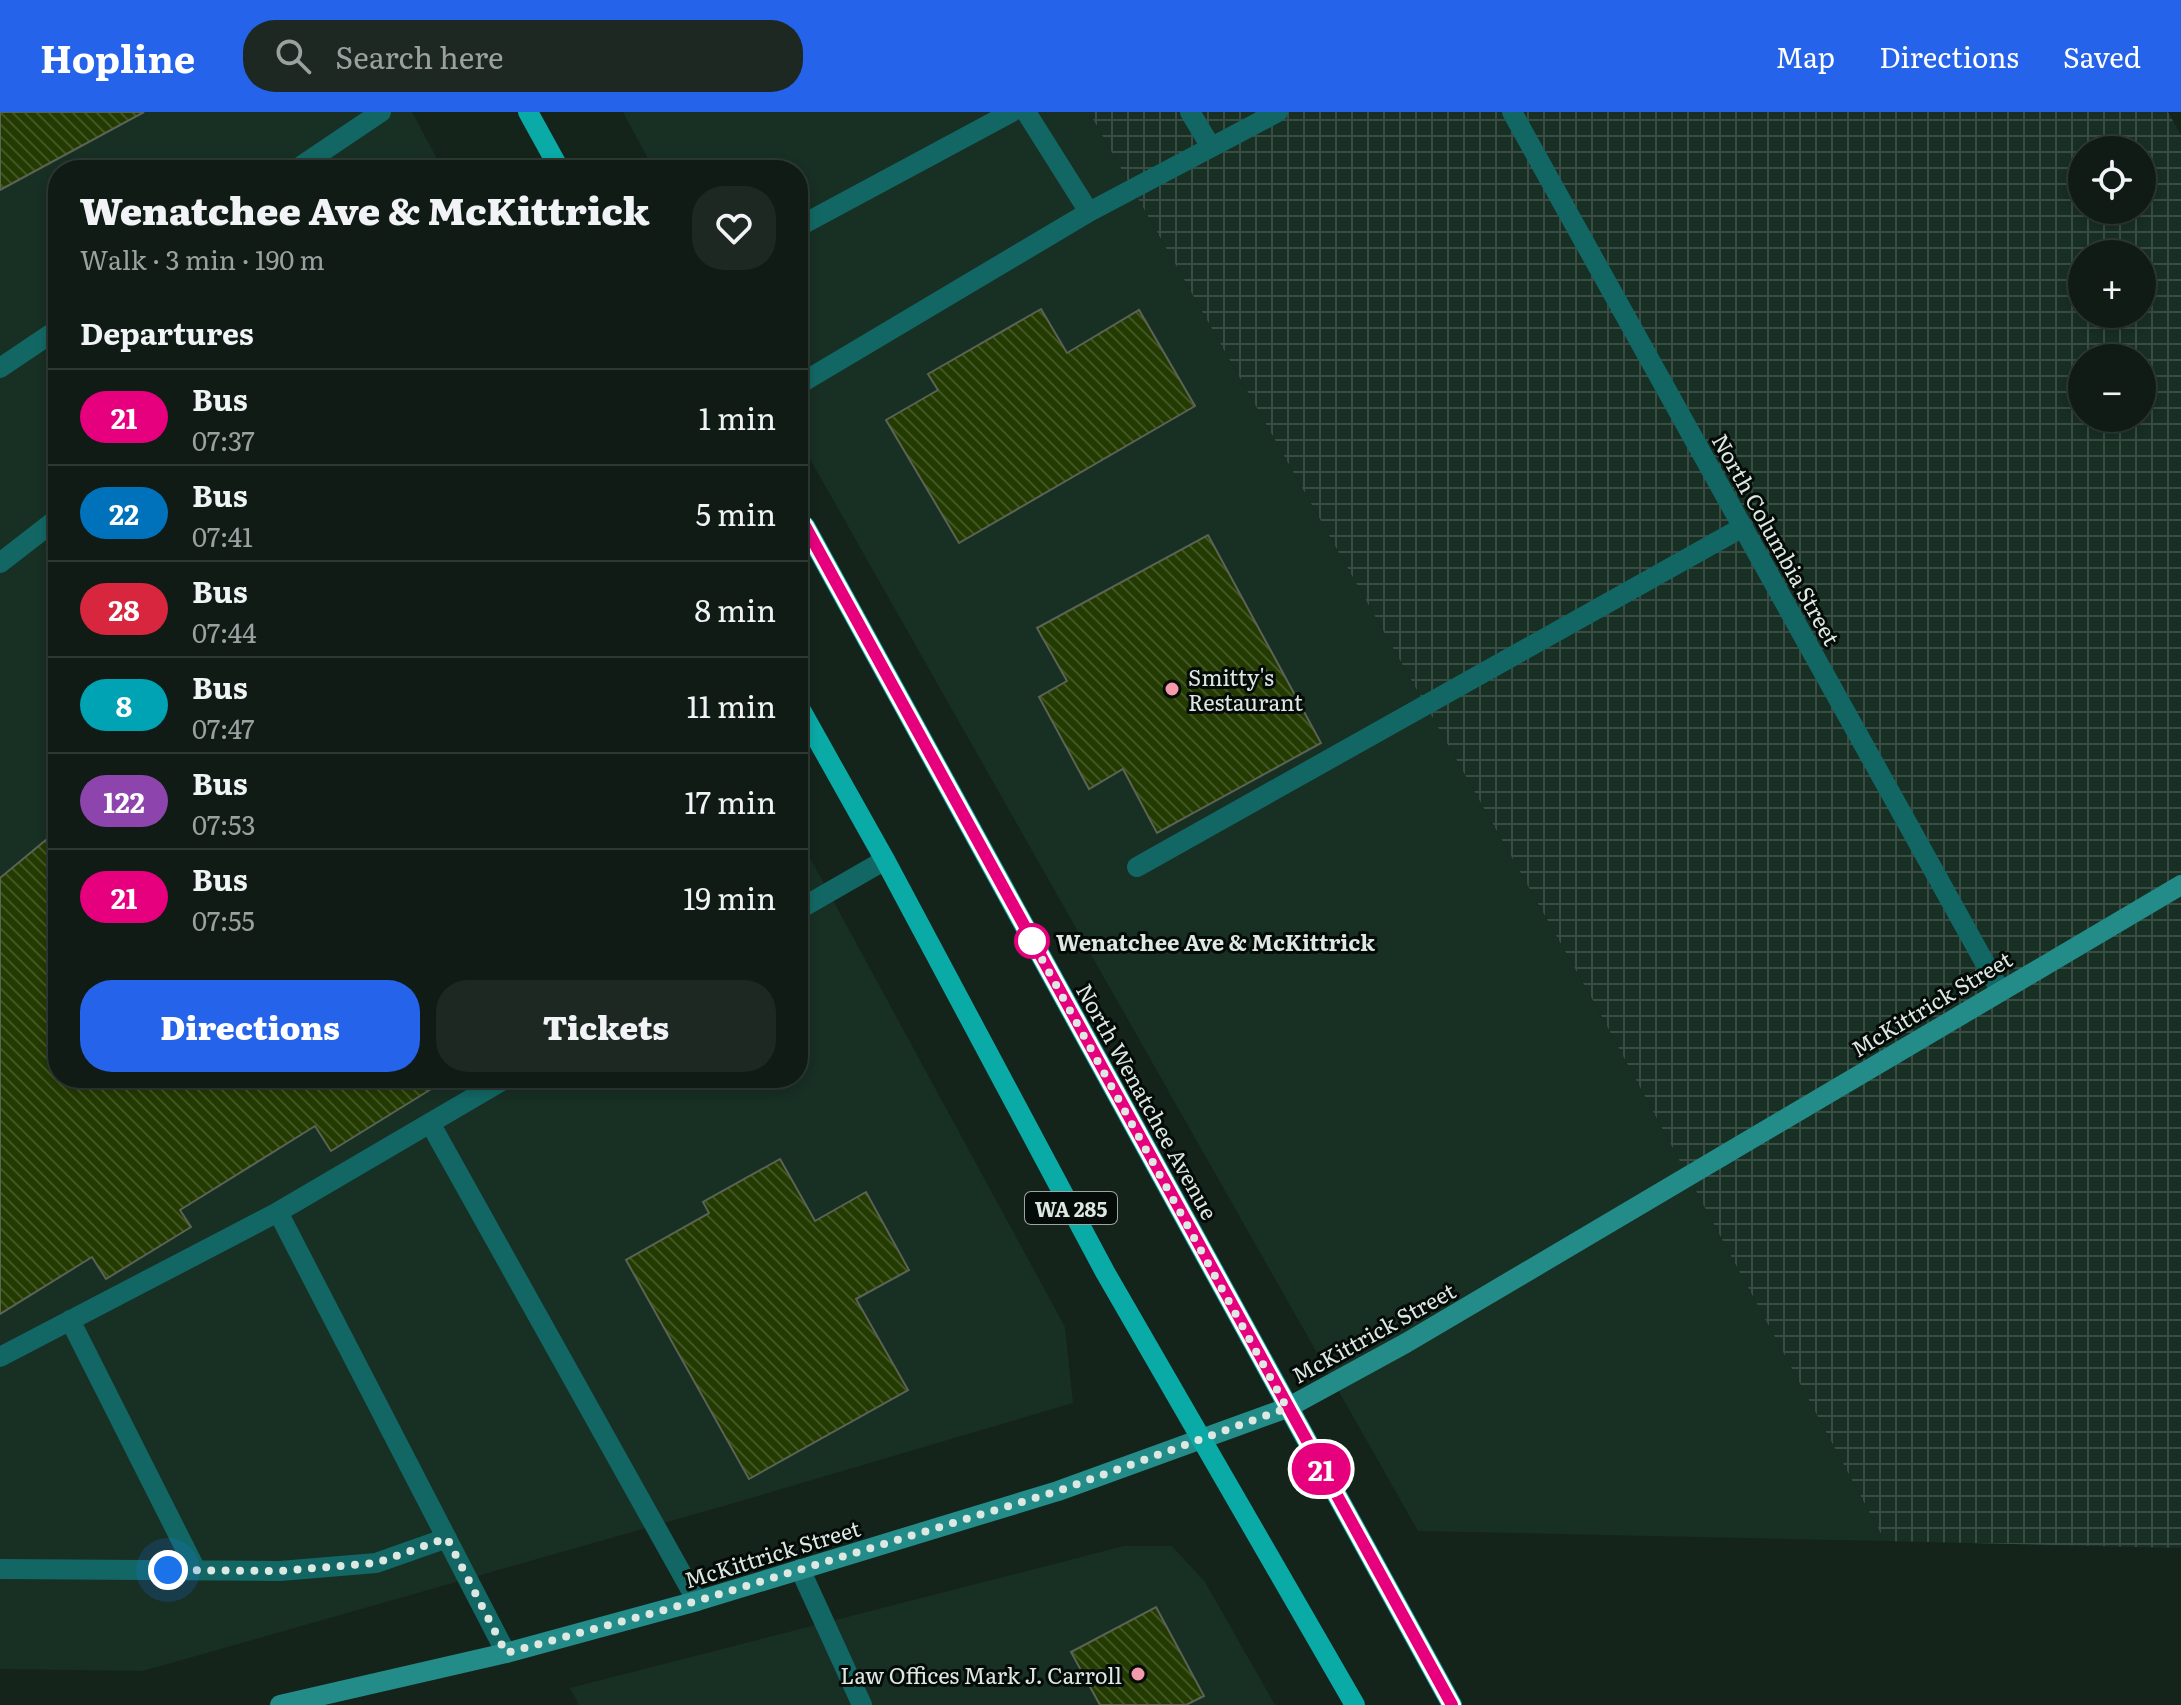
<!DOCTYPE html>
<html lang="en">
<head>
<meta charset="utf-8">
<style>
	:root { --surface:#0f1b14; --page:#1d2822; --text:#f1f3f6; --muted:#9ba1a0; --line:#2f3934; --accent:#2563eb }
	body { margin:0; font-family:Literata,serif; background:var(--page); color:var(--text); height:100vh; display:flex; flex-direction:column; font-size:30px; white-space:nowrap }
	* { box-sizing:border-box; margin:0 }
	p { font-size:26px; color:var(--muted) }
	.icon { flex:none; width:44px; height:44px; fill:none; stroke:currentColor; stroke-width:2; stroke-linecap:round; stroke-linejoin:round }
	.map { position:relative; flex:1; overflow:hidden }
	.sheet { position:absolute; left:48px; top:48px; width:760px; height:928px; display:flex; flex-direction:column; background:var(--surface); border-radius:32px; box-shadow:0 4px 12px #0003,0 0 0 2px var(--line) }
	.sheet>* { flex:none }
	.badge { padding:0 16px; border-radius:26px; font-size:28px; line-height:52px }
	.controls { position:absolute; left:2068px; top:24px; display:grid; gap:16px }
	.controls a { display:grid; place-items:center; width:88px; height:88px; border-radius:50%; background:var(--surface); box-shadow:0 4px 12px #0003,0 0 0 2px var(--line); font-size:40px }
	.you { position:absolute; width:40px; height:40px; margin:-20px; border:6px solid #fff; border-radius:50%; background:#1a73e8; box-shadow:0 0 0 12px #1a73e833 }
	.map>.badge { position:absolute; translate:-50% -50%; box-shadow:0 0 0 4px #fff }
	h2 { padding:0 32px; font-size:30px; line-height:72px }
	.round { display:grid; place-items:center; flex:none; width:84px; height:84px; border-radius:32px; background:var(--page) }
	.summary { display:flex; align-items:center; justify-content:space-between; height:136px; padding:0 32px }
	h1 { font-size:38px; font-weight:800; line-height:60px }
	.cta { display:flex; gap:16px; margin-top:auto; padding:16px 32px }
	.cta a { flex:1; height:92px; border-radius:32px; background:var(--accent); color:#fff; font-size:32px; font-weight:800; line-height:92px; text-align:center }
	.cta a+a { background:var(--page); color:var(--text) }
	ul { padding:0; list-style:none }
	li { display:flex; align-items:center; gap:24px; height:96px; padding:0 32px; border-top:2px solid var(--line) }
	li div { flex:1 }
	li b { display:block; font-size:30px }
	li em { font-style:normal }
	li .badge { min-width:88px; font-weight:700; text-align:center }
	header { display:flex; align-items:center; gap:48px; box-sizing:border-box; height:112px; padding:0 40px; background:var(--accent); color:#fff }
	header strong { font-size:38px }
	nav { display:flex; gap:44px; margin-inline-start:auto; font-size:28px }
	.search { width:560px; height:72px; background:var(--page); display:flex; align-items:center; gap:20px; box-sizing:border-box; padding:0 28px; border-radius:32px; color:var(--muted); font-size:30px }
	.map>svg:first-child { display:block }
	.built { fill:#182f24 }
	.industrial { fill:url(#industrial-grid); fill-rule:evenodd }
	.building { fill:url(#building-back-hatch); stroke:#5b6354; stroke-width:2 }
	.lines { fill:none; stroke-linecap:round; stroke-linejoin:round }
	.lane { stroke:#126764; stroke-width:20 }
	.street { stroke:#126764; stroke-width:20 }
	.secondary { stroke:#248c88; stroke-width:20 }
	.primary { stroke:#0aaaa6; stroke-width:20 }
	.line-casing { stroke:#fff; stroke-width:18 }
	.line { stroke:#e6007e; stroke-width:12 }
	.walk { stroke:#dee8e2; stroke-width:8; stroke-dasharray:0 14.4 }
	.poi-dot { fill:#f39aab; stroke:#050b08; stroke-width:3 }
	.stop-dot { fill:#fff; stroke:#e6007e; stroke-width:4 }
	.labels { text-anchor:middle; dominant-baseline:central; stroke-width:6; stroke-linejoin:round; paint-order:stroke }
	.shield { fill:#050b08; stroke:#9da6a1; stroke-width:2 }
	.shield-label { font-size:20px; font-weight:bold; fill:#dee8e2 }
	.street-label { font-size:22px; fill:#dee8e2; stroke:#050b08 }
	.poi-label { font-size:22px; fill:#dee8e2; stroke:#050b08; text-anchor:start }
	.stop-label { font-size:22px; font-weight:bold; fill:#dee8e2; stroke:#050b08; text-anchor:start }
</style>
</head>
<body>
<header>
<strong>Hopline</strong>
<div class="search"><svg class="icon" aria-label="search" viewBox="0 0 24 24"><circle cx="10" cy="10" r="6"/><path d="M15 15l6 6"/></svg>Search here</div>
<nav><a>Map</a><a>Directions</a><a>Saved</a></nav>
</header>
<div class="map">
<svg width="2181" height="1593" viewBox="0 0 2181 1593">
	<defs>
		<pattern id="industrial-grid" width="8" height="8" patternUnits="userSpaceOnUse" patternTransform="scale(2)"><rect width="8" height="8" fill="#182f24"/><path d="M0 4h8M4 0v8" fill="none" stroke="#394d44"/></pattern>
		<pattern id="building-back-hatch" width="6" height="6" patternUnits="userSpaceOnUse" patternTransform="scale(2)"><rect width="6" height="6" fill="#233a00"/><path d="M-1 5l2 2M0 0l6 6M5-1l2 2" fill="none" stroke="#425625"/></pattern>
	</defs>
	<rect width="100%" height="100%" fill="#14241b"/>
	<path class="built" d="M0,0h412l31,58h-385v908h740v-242l267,491 8,76 -339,100 -591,168 -143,-2z
		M623,0h466l506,892 290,537 -467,-10 -620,-1093v-268h-144z
		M1124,1434h48l33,36 70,123h-696l-9,-17z"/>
	<path class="industrial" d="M1089,0h1079l13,23v1413l-296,-7 -290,-537zM2082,38h60v60h-60zM2082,142h60v60h-60zM2082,246h60v60h-60z"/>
	<path class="building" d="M0,0h144l-144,78z
		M1041,197l26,44 72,-43 56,96 -236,137 -73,-123 52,-30 -10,-16z
		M1208,423l113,208 -164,90 -34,-64 -34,20 -50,-92 28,-16 -30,-53z
		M58,718v248h391l-118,73 -16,-25 -135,84 11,17 -85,52 -14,-22 -92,57v-436z
		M780,1047l35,62 51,-29 43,78 -53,29 52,91 -159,89 -123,-219 83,-47 -6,-11z
		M1156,1495l48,89 -18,9h-86l-29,-53z"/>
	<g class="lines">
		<path class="lane" d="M1190,0l21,35
			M295,58l86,-58
			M1089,100l189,-100
			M798,115l214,-115
			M0,256l58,-39
			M798,273l291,-173 -63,-100
			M0,451l58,-45
			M1137,755l606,-340
			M798,798l87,-50
			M507,966l-77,45 267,478
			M430,1011l-152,89 228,441
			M70,1208l126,250
			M0,1245l278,-145
			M0,1457l280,2 96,-8 71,-25
			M800,1457l62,136"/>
		<path class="street" d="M1512,0l488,878"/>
		<path class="secondary" d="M280,1593l226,-52 191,-52 361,-110 229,-83 119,-65 775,-458"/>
		<path class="primary" d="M528,0l32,58
			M798,412l7,2 647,1179
			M798,593l87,155 220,412 250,433"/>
	</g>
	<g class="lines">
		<defs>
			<path id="line" d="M798,412l7,2 647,1179"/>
		</defs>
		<use href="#line" class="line-casing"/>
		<use href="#line" class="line"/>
		<path class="walk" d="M168,1458l112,1 96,-8 71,-25 59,115 191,-52 361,-110 229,-83 -255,-467"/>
	</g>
	<g class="poi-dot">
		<circle cx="1172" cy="577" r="8"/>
		<circle cx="1138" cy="1562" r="8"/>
	</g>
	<circle class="stop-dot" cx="1032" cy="829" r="16"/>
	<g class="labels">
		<rect class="shield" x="1025" y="1080" width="92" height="32" rx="6"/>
		<g class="shield-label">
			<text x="1071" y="1096">WA 285</text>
		</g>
		<g class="street-label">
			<text transform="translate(1777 427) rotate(61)">North Columbia Street</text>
			<text transform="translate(1931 891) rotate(-31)">McKittrick Street</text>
			<text transform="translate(1148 989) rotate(61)">North Wenatchee Avenue</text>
			<text transform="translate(1373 1220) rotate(-29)">McKittrick Street</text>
			<text transform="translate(772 1441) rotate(-17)">McKittrick Street</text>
		</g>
		<g class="poi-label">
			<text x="1188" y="564">Smitty's<tspan x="1188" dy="25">Restaurant</tspan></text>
			<text x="1122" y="1562" text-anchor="end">Law Offices Mark J. Carroll</text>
		</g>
		<g class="stop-label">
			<text x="1056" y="829">Wenatchee Ave &amp; McKittrick</text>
		</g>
	</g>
</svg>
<div class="controls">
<a><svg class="icon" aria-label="locate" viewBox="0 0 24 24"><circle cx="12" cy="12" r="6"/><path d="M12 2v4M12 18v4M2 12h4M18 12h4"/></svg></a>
<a>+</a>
<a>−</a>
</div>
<div class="you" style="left:168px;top:1458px"></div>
<b class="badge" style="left:1321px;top:1357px;background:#e6007e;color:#fff">21</b>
<section class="sheet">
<div class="summary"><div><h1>Wenatchee Ave &amp; McKittrick</h1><p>Walk · 3 min · 190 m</p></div><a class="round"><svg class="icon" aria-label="heart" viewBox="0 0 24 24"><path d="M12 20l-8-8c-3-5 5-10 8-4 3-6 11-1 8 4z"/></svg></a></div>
<h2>Departures</h2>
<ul>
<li><span class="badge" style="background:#e6007e;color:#fff">21</span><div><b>Bus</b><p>07:37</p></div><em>1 min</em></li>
<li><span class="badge" style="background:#0072bc;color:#fff">22</span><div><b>Bus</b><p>07:41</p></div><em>5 min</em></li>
<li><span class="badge" style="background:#d7263d;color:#fff">28</span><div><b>Bus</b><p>07:44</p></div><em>8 min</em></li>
<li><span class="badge" style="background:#00a3b4;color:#fff">8</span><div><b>Bus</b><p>07:47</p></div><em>11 min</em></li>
<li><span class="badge" style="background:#8e44ad;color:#fff">122</span><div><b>Bus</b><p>07:53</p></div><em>17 min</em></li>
<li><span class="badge" style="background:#e6007e;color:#fff">21</span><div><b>Bus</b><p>07:55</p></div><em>19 min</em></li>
</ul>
<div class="cta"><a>Directions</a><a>Tickets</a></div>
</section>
</div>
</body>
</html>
